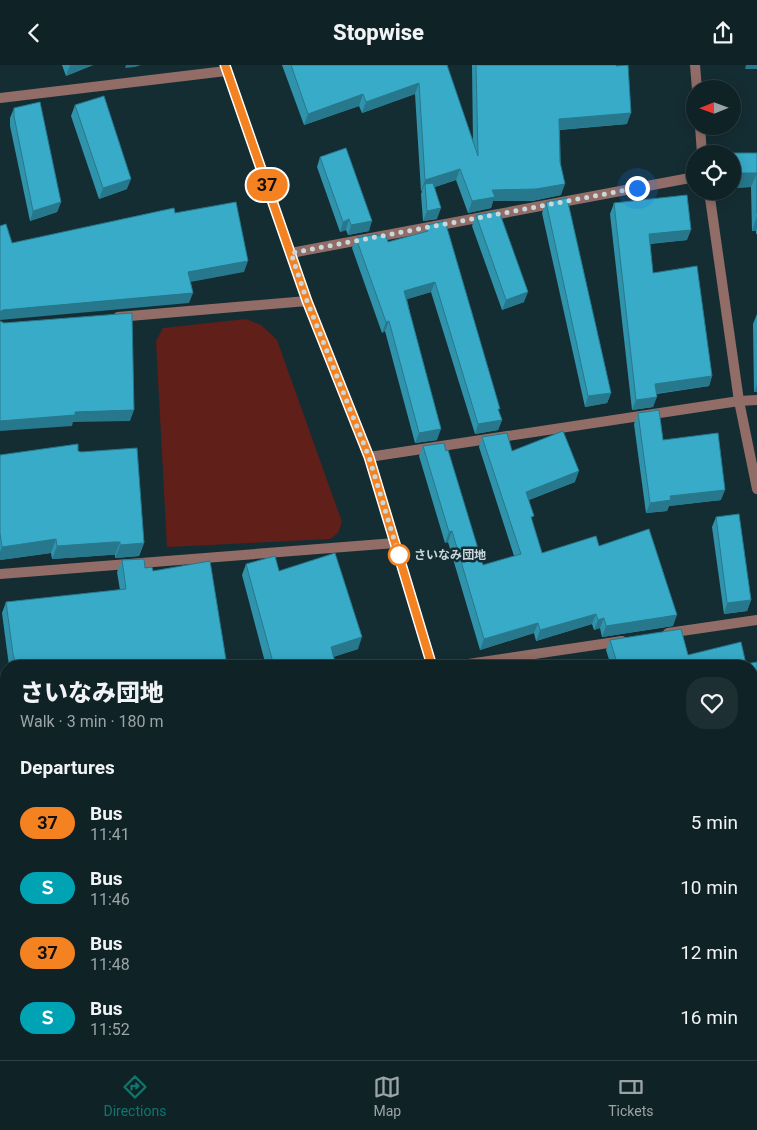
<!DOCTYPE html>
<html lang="en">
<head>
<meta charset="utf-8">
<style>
	:root { --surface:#0f2226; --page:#1d2f32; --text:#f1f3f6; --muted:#9ba4a7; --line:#2f3f43; --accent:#0f766e }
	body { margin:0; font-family:Roboto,"Noto Sans JP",sans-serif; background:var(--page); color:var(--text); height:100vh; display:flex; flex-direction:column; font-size:19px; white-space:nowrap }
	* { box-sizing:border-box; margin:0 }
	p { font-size:16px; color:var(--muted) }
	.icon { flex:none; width:28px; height:28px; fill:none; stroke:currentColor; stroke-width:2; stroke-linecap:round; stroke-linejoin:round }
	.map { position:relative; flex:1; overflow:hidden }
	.panel { position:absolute; left:0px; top:595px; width:758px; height:400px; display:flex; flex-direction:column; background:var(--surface); border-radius:20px 20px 0 0; box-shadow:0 2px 12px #0003,0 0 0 1px var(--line) }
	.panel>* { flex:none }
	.badge { padding:0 10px; border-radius:16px; font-size:18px; line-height:32px }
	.needle { width:32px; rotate:269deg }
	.fabs { position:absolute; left:686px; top:15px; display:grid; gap:10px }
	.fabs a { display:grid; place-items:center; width:55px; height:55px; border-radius:50%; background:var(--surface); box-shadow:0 2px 12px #0003,0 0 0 1px var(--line); font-size:25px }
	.you { position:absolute; width:25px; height:25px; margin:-12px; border:4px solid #fff; border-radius:50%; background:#1a73e8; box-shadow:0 0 0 8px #1a73e833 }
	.map>.badge { position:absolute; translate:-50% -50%; box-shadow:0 0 0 2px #fff }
	h2 { padding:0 20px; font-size:19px; line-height:45px }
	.round { display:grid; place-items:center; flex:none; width:52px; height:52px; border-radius:20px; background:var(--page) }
	.summary { display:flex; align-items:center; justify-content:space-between; height:85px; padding:0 20px }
	h1 { font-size:24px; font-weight:800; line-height:38px }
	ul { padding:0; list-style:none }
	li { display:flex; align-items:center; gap:15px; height:65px; padding:0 20px }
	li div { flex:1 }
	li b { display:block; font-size:19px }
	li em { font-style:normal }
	li .badge { min-width:55px; font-weight:700; text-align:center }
	header { display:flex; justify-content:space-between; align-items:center; height:65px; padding:0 20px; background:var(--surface); font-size:22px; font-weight:800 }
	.menu { display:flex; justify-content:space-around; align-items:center; height:70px; border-top:1px solid var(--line); background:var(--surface); font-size:14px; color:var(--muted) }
	.menu a { display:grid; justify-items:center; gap:2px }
	.menu .current { color:var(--accent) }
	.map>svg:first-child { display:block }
	.green { fill:#601f18 }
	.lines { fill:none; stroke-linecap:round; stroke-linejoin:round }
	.minor { stroke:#926d67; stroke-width:10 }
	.wall { fill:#3093ac }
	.shaded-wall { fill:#27788c }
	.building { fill:#38abc8; stroke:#27788c }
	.line-casing { stroke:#fff; stroke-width:11 }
	.line { stroke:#f58220; stroke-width:8 }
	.walk { stroke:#cad8dc; stroke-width:5; stroke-dasharray:0 9 }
	.stop-dot { fill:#fff; stroke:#f58220; stroke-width:2.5 }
	.labels { text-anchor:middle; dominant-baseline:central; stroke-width:5; stroke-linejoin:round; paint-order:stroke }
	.stop-label { font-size:12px; font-weight:bold; fill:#cad8dc; stroke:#142d33; text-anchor:start }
</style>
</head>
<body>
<header><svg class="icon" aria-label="back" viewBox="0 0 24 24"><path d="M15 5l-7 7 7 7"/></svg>Stopwise<svg class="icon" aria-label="share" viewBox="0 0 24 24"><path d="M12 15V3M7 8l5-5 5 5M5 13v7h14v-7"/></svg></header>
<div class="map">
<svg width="757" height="995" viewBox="0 0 757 995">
	<rect width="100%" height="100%" fill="#142d33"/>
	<path class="green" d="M246,254l15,6 16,15 65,182 -4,11 -8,6 -163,8 -11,-206 7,-13z"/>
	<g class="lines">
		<path class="minor" d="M225,0l82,236 62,156 63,209
			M695,0l2,24
			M0,33l226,-27
			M700,61l2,28
			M709,126l30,210 18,88
			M291,188l404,-76
			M118,252l189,-16
			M369,392l370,-56 18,-1
			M0,509l395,-31
			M668,568l89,-13
			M455,601l167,-25
			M0,656l6,36
			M0,713l6,-1
			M751,765l6,-3
			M0,946l6,14
			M19,989l3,6
			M522,989l1,6"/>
	</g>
	<path class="wall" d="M62,0h31l-27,11z
		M282,0h165l26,78 -1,-78h144l11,59 -67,6 1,65 -29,6h-39l-2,7 -23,5 -12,-33 -21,7 2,32 -14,2 -2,-27 1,-3h-1l-6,-97 -53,19 -3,-7 -55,19z
		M75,40l52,84 -28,10 -28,-83z
		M14,43l47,94 -4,10 -27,9 -20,-95v-8z
		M757,88v81h-1v-3h-4l-1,-44 -19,1v-34z
		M320,92l49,74 -21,4 -2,-5 -6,2 -23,-65z
		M546,137l65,191 -4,10 -22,4 -43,-194z
		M614,138l73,37 -37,4 3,29 59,103 -3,10 -52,8 -4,13 -21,3 -22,-196z
		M476,150l48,87 -22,8 -30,-84z
		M427,160l75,195 -4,10 -23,4 -44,-142 -24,7 30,141 -22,3 -30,-112 -3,2 -30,-85 4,-10 22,-2 10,6 37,-10z
		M757,249v78h-3l-1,-68z
		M638,348l25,27 58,60 -52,6 -2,5 -21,2 -12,-89z
		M482,372l93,45 -46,18 3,21 10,32 57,-7 74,80 -71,11 -2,-9 -6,2 -2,-6 -56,17 -2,-8 -54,17 -32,-108 -3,1 -26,-87 4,-10 23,5 37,114 31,-9 -35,-109z
		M78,386l66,92 -5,13 -24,2v-3h-6l-57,4 -1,-6 -51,7v-105z
		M716,452l35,83 -4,11 -23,3 -12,-87z
		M122,495l23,8 8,3 74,95h-218l-7,-53 4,-11 114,-12 -3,-18z
		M246,499l33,7 79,78 -25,8 3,9h-70l-24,-91z
		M610,575l78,15 63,11h-140l-5,-16z
		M6,744v81h-6v-43h2l3,-34z
		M5,849h1v66l-6,-14v-31l4,-2 -3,-9z
		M38,989h99l1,6h-98z
		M234,989h266l-2,5 -9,1h-254z
		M583,989h104v2l-1,4h-102z"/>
	<path class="shaded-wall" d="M70,0h23l-27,11z
		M126,0h15l-6,2 -10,1z
		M746,0h11v4h-12z
		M419,18l-4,11 -53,19 4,-11z
		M363,29l-4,12 -55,19 4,-11z
		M631,48l-4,11 -72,6 4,-11z
		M460,104l-4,11 -31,10v-6l-3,7h-1l4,-11z
		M732,108h25l-6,14 -19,1z
		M131,114l-4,10 -28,10 4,-11z
		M565,119l-4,11 -29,6h-39l-2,7 -23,5 4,-12 20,-11z
		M61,137l-4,10 -27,9 3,-10z
		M441,143l-4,11 -14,2 4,-10z
		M757,151v12l-1,3h-4z
		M349,154l-3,11 -6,2 3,-10z
		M372,156l-3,10 -21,4 3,-10z
		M691,165l-4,10 -42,4 4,-10z
		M248,196l-4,11 -59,11 3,-11z
		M435,217l-4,10 -30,9 3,-10z
		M528,227l-4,10 -22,8 4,-10z
		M193,228l-4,10 -189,17v-8l3,-2z
		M389,256l-4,10 -3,2 4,-11z
		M712,311l-3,10 -57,8 3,-10z
		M757,319v8h-3z
		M611,328l-4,10 -22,4 3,-11z
		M657,332l-4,10 -21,3 4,-10z
		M134,345l-4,11 -57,1 -1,4 -72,5v-10l75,-9z
		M502,355l-4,10 -23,4 3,-10z
		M441,364l-4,11 -22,3 4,-10z
		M579,406l-4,11 -53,20 4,-10z
		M725,425l-4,10 -52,6 -2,5 -21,2 4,-10 20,-7z
		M452,466l-4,11 -3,1 4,-11z
		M56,474l-5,14 -51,7v-8l2,-5z
		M114,477h6l-5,13h-6l-57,4 5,-13z
		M144,478l-5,13 -24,2 5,-13z
		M751,535l-4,11 -23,3 3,-11z
		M596,549l-4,10 -56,17 4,-11z
		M677,550l-4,11 -71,11 4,-11z
		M604,553l-4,10 -6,2 4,-10z
		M538,558l-4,10 -54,17 4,-11z
		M362,572l-4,12 -31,10 4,-12z
		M757,618v10l-6,1v-10z
		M757,725v9l-6,2v-9z
		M0,815h6v10h-6z
		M757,864v9l-6,2v-5l2,-4z
		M757,978v9l-6,2 1,-10z
		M443,989h57l-2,5 -9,1h-94l1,-2z
		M687,991l-1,4h-15z
		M646,993l-1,2h-10z"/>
	<path class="building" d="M291,0h156l31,91 -2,-91h140v1l12,-1 3,48 -72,6 1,43 5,22 -29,5 -44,1 3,7 -23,4 -12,-32 -35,11 -6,-97 -53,19 -3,-8 -55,20z
		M104,31l27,83 -28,9 -28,-83z
		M40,37l21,100 -28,9 -19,-95v-8z
		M346,83l26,73 -21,4 -2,-6 -6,3 -23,-65z
		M727,88h30v61v-41h-25v-19h-5z
		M433,118l8,25 -14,3 -2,-27z
		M687,130l4,35 -42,4 4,39 44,-7 15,110 -57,8 2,13 -21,3 -22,-197z
		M567,133l44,195 -23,3 -42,-194z
		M236,137l12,59 -60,11 5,21 -190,17 -3,2v-86l6,-2 6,19 162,-35 1,5z
		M499,146l29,81 -22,8 -30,-85z
		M445,156l55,188h-2l4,11 -24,4 -43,-142 -31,9 37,138 -22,4 -30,-112 -3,1 -30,-84 21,-4 1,2 7,-3 3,9 40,-11 -1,-6z
		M132,248l2,97 -59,2v3l-75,6v-100l4,2z
		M659,345l4,30 55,-7 7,57 -55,6 1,4 -21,3 -12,-90z
		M563,366l16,40 -53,21 8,24 -3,1 11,36 54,-17 3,10 50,-17 28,86 -71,11 -2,-8 -6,2 -2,-6 -56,16 -2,-7 -54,16 -32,-108 -3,1 -26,-86 21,-3 2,8 2,-1 35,115 38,-11 -39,-117 25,-4 5,18z
		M78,379v7l3,1 56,-4 7,95 -24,2v-3h-6l-57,4 -1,-7 -54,8 -2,-14v-78z
		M739,449l12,86 -24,3 -11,-86z
		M335,488l27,84 -31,10 5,19h-62l-28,-102 29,-8 4,15z
		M144,494l1,9 7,-1 1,4 57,-10 17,105h-211l-3,-12 -7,-52 120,-13 -4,-29z
		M681,564l7,26 53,-13 5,22 11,-2v21l-6,1v-18h-133l-8,-26z
		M556,597l1,4h-16z
		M751,653l6,18v54l-6,2z
		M6,765v50h-6v-33l5,1z
		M757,773v91l-4,2 -2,-4v-87z
		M6,868v28l-6,-14v-12z
		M757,886v92l-5,1 -1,-91z
		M2,982l5,13h-7v-12z
		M45,989h92l1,6h-90z
		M240,989h203l-47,4v2h-154z
		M589,989h98v2l-16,4h-25v-2l-11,2h-45z"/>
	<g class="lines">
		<defs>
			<path id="line" d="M225,0l82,236 62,156 63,209"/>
		</defs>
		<use href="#line" class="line-casing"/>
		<use href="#line" class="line"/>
		<path class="walk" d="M399,490l1,4 -31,-102 -62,-156 -16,-48 346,-65"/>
	</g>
	<circle class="stop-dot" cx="399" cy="490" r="10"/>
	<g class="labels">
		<g class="stop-label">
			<text x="414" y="490">さいなみ団地</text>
		</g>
	</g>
</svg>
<div class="fabs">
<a><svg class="needle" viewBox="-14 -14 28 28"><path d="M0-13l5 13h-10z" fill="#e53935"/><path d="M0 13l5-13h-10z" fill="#9ba4a7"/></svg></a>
<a><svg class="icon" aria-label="locate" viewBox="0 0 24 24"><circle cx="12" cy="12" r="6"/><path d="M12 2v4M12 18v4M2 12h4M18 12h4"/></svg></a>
</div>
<div class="you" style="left:637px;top:123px"></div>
<b class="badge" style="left:267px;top:120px;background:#f58220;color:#111">37</b>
<section class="panel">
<div class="summary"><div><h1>さいなみ団地</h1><p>Walk · 3 min · 180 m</p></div><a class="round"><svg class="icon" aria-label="heart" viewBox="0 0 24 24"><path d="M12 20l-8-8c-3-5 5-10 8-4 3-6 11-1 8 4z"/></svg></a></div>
<h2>Departures</h2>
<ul>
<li><span class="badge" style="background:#f58220;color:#111">37</span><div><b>Bus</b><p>11:41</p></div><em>5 min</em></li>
<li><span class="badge" style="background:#00a3b4;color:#fff">Ｓ</span><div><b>Bus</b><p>11:46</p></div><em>10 min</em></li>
<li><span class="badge" style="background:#f58220;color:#111">37</span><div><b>Bus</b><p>11:48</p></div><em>12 min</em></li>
<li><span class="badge" style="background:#00a3b4;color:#fff">Ｓ</span><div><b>Bus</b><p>11:52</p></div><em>16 min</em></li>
</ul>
</section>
</div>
<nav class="menu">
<a class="current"><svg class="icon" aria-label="directions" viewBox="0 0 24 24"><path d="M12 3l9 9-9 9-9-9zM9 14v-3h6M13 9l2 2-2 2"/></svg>Directions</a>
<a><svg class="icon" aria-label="map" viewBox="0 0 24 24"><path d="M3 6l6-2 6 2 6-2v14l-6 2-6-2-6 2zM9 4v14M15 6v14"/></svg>Map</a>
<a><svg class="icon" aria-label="tickets" viewBox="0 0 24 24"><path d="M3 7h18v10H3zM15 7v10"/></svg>Tickets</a>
</nav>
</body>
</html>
